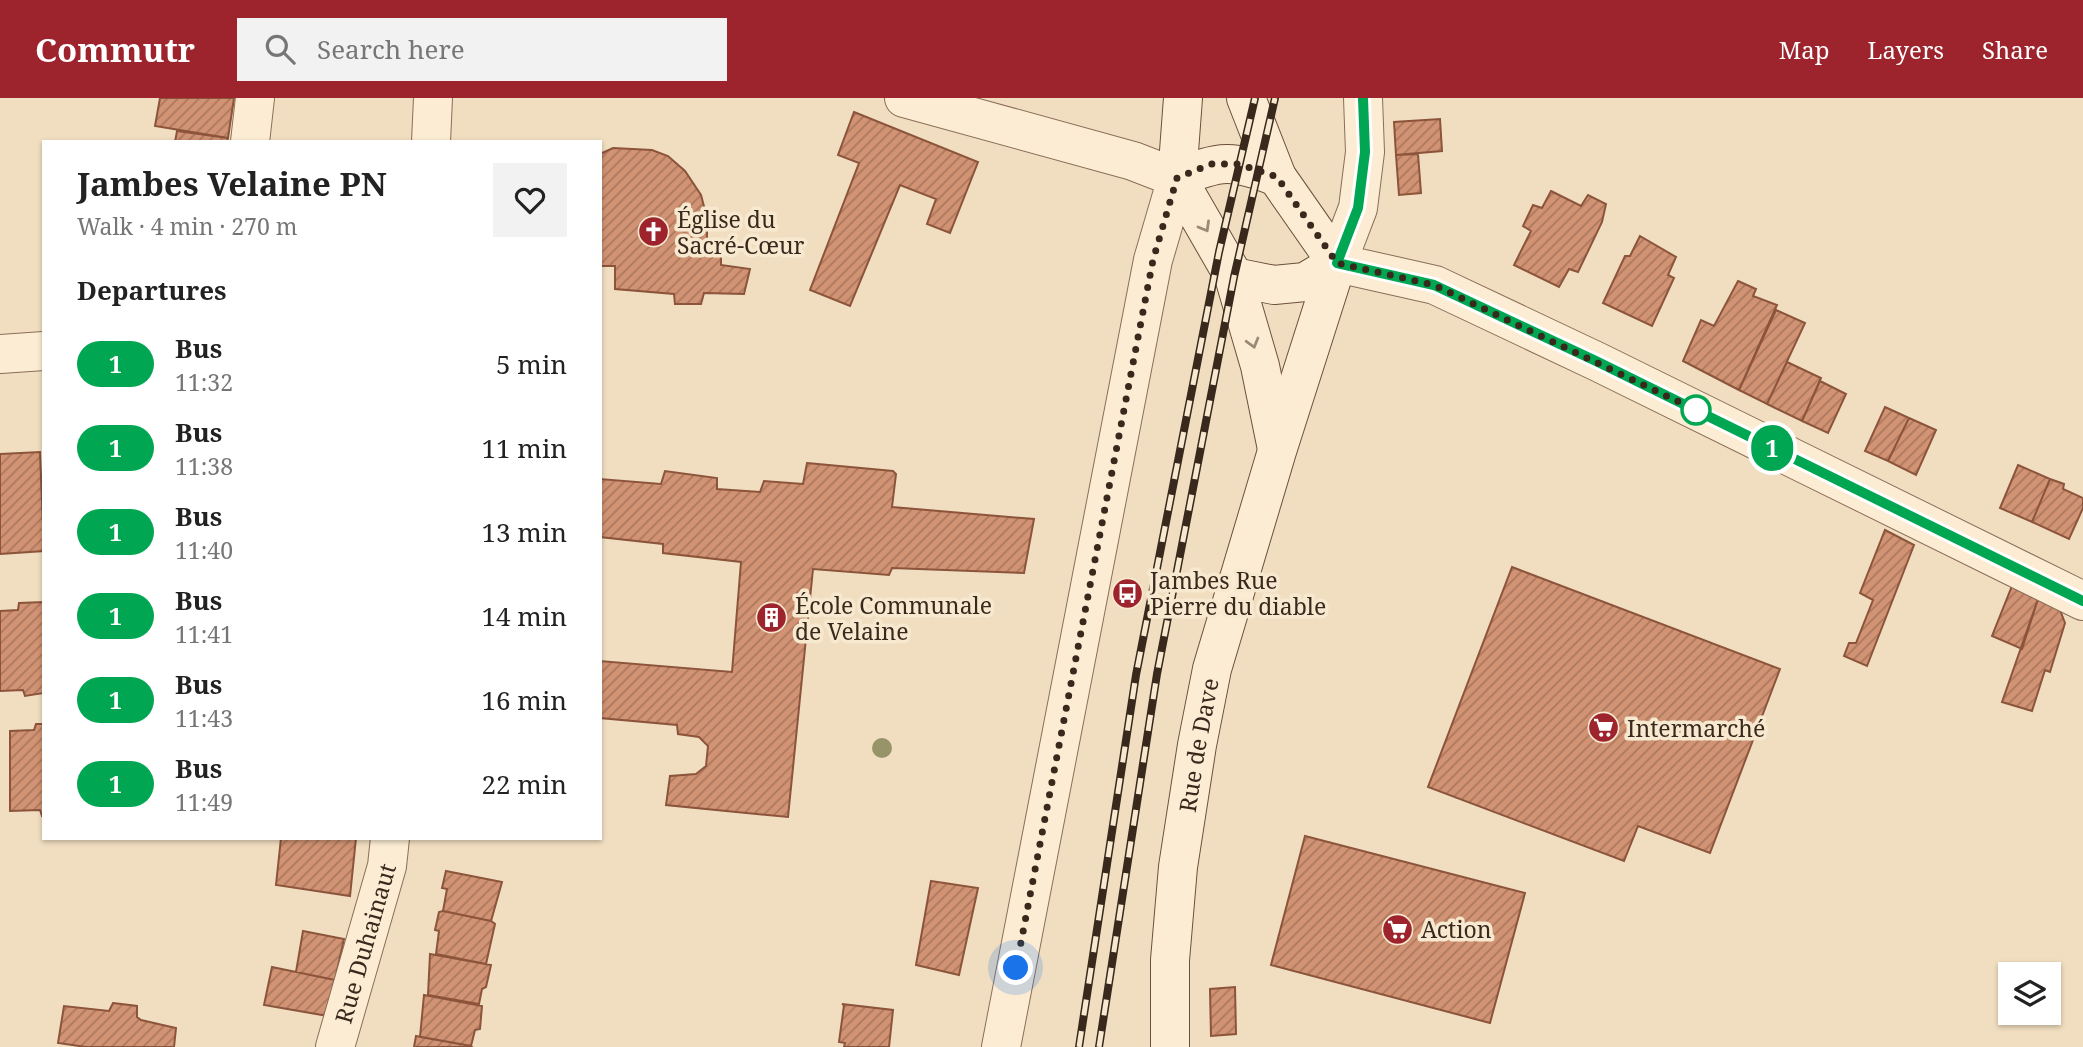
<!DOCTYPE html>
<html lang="en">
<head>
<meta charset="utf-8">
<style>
	:root { --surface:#fff; --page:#f2f2f2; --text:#222; --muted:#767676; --accent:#9d232d }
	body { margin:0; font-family:"Noto Serif",serif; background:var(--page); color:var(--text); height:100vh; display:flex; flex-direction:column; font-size:26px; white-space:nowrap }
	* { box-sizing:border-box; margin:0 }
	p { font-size:23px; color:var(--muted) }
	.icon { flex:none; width:38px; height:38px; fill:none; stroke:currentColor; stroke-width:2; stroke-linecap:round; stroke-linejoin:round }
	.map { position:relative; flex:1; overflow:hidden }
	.sheet { position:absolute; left:42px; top:42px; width:560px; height:700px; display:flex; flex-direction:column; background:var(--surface); border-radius:0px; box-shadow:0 2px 5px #0004 }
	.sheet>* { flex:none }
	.badge { padding:0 14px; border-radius:23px; font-size:24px; line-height:46px }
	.buttons { position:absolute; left:1998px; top:864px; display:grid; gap:14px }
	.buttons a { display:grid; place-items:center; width:63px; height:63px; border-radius:0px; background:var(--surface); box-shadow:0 2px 5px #0004; font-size:35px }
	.you { position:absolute; width:35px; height:35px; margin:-18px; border:5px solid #fff; border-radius:50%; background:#1a73e8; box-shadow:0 0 0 10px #1a73e833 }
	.map>.badge { position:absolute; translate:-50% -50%; box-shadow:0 0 0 4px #fff }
	h2 { padding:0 35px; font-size:26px; line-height:63px }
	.round { display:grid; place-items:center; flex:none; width:74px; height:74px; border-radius:0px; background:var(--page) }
	.headline { display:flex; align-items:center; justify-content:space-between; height:119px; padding:0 35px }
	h1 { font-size:33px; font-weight:700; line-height:52px }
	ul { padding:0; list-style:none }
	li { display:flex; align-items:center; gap:21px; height:84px; padding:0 35px }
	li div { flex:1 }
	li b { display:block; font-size:26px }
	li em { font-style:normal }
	li .badge { min-width:77px; font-weight:700; text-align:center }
	header { display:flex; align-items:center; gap:42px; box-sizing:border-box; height:98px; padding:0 35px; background:var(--accent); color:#fff }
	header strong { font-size:33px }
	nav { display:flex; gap:38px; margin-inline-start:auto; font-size:24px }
	.search { width:490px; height:63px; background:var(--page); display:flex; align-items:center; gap:18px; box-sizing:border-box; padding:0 24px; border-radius:0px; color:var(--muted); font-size:26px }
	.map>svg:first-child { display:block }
	.building { fill:url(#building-hatch); stroke:#8b543b; stroke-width:2 }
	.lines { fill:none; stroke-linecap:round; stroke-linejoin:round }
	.minor-casing { stroke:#8b6e57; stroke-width:40 }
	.secondary-casing { stroke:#6c4f3a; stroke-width:40 }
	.minor { stroke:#fbecd3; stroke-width:38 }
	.secondary { stroke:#fbecd3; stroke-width:38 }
	.rail-casing { stroke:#39281c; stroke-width:8 }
	.rail { stroke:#f7e9d0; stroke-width:5; stroke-dasharray:16; stroke-linecap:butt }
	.tree { fill:#979469 }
	.oneway { stroke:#9a8a78 }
	.line-casing { stroke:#fff; stroke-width:16 }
	.line { stroke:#00a651; stroke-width:10 }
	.walk { stroke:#39281c; stroke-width:7; stroke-dasharray:0 12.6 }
	.stop-dot { fill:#fff; stroke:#00a651; stroke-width:3.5 }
	.labels { text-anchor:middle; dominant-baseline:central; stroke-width:7; stroke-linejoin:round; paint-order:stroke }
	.poi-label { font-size:23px; fill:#39281c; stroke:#f7e9d0; text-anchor:start }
	.street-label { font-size:23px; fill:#39281c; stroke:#f7e9d0 }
</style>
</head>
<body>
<header>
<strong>Commutr</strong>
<div class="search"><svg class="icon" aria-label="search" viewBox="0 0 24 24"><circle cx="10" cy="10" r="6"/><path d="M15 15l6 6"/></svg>Search here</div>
<nav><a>Map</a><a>Layers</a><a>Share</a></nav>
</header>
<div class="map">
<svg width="2083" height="949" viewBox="0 0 2083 949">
	<defs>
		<pattern id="building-hatch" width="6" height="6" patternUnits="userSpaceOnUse" patternTransform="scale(1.75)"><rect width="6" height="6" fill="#d19373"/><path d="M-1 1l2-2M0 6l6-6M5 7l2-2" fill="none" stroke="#ab785e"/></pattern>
	</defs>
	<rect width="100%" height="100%" fill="#f1dec0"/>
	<path class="building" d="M160,0h74l-6,40 -73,-12z
		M854,14l124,50 -28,71 -23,-9 9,-25 -36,-14 -50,121 -40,-16 49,-127 -21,-8z
		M1440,21l2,32 -46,4 -2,-33z
		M177,33l51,7 -1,4h-52z
		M613,50l39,2 16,6 17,15 16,24 6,23v28l14,3v16l29,4 -6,25 -40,-1 -3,11h-26l-1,-10 -59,-5v-23h-15v-112z
		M1418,56l3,39 -22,2 -3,-40z
		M1551,93l30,15 7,-11 18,9 -4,18 -24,50 -9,-3 -10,18 -45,-22 17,-34 -8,-5 10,-21 9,3z
		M1640,138l36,21 -8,18 6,3 -22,48 -49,-23 22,-47h5z
		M1738,183l18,8 -3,7 24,9 -38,85 -56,-29 18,-41 13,6z
		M1776,212l29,13 -38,81 -28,-14z
		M1787,264l34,16 -19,43 -35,-17z
		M1820,283l26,13 -18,39 -26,-12z
		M1885,309l24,11 -21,43 -23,-10z
		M1909,320l27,12 -20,45 -28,-14z
		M40,354l4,99 -44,3v-100z
		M807,365l86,8 3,3 -4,33 142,12 -10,54 -132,-5 -3,7 -76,-6 -25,248 -122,-12 4,-29 26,-2 10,-8 2,-20 -9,-9 -21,-3 -1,-9 -77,-7v-57l132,11 9,-110 -78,-9v-9l-63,-7v-58l61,5 4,-13 52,7v11l43,3 4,-11 39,3z
		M2018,367l32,14 -18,43 -32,-14z
		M2050,381l14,5 -1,5 20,9v10l-14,31 -37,-17z
		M1885,432l29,15 -47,121 -23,-10 5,-13h7l17,-43 -13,-7z
		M1512,469l268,102 -70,184 -72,-27 -14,35 -196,-74z
		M2012,488l26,13 -16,50 -30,-13z
		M2038,501l22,11 5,13 -15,49 -5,-2 -13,41 -30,-9z
		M44,504v91l-19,3 -2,-6 -23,1v-80l18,-1 1,-7z
		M36,626h8v92h-2l-2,-6 -30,1v-80l24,-1z
		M1305,738l220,57 -35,130 -219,-58z
		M281,740h75l-6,58 -74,-11z
		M446,773l56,11 -11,39 -48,-10 4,-22 -5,-1z
		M931,783l47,7 -19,87 -43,-10z
		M443,813l48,10 4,3 -9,40 -50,-10 3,-23 -4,-1 4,-18z
		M303,833l41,8 -9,41 -39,-8z
		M430,856l61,11 -5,22 -4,2 -3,15 -51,-9z
		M272,869l63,13 -7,36 -64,-11z
		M1235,889l1,47 -25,2 -1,-47z
		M424,897l58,11 -2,23 -5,1 -4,16 -51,-9z
		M113,905l24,3v11l4,3 35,8 -2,19h-88l-28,-4 6,-37 45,5z
		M842,906l51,6 -4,37h-45l1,-4 -6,-1 5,-37z
		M416,938l55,10 1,1h-58z"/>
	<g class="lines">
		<defs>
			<g id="minor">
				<path d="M904,0l229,63 44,17 -24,82 -152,787"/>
				<path d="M1363,0l2,54 -7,56 -21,55 98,22 163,77 485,239"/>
				<path d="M250,44l5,-44"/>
				<path d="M431,44l2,-44"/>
				<path d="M0,256l44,-3"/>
				<path id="s1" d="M335,949l52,-181 3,-28"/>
			</g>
			<g id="secondary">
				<path d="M1183,0l-6,80 57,99 26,89 17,83"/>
				<path d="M1246,0l31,79 60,86"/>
				<path d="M1177,80c44,-18 55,-19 100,-1"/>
				<path d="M1234,179l40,8 31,-3 32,-19"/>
				<path id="s2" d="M1170,949v-87l8,-93 19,-122 15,-76 65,-218 60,-188"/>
			</g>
		</defs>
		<use href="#minor" class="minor-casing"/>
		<use href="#secondary" class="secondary-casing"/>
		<use href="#minor" class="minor"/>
		<use href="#secondary" class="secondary"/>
		<defs>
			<path id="rail" d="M1079,949l57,-372 83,-423 36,-154
				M1099,949l58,-373 77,-397 41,-179"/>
		</defs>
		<use href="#rail" class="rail-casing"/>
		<use href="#rail" class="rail"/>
	</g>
	<circle class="tree" cx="882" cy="650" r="10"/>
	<defs><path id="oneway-chevron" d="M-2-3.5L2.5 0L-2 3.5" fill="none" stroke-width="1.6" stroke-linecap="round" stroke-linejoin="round" transform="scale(1.75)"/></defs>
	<g class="oneway">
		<use href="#oneway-chevron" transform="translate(1205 129) rotate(60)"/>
		<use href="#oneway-chevron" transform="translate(1253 245) rotate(74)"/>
	</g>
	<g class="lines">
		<defs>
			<path id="line" d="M1363,0l2,54 -7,56 -21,55 97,22 164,77 485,239"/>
		</defs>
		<use href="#line" class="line-casing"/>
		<use href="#line" class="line"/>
		<path class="walk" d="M1016,870l137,-708 24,-82 34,-14h28l38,13 60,86 97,22 262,125"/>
	</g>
	<defs>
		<symbol id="church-disc" viewBox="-11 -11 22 22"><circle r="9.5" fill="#9d232d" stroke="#f7e9d0"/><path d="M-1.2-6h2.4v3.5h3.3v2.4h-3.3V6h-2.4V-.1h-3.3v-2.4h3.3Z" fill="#fff"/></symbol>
		<symbol id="bus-disc" viewBox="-11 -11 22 22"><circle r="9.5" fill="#9d232d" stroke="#f7e9d0"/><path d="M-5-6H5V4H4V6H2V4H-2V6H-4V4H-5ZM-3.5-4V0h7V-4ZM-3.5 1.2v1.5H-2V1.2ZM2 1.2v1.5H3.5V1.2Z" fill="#fff"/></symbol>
		<symbol id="building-disc" viewBox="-11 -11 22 22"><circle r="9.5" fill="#9d232d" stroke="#f7e9d0"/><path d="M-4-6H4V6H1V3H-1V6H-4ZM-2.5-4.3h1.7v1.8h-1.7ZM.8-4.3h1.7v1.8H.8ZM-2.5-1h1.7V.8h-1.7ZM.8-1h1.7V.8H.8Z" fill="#fff"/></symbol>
		<symbol id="supermarket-disc" viewBox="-11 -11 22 22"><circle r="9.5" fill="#9d232d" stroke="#f7e9d0"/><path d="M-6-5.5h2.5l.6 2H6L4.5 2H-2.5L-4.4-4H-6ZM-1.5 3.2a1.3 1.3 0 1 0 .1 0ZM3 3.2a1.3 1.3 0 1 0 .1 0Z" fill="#fff"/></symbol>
	</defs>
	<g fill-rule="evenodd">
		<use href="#church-disc" x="636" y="116" width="35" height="35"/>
		<use href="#bus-disc" x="1110" y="478" width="35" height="35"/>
		<use href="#building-disc" x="754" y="502" width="35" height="35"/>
		<use href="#supermarket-disc" x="1586" y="612" width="35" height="35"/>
		<use href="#supermarket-disc" x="1380" y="814" width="35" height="35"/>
	</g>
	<circle class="stop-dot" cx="1696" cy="312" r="14"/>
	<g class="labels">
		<g class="poi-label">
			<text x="677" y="121">Église du<tspan x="677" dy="26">Sacré-Cœur</tspan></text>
			<text x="1150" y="482">Jambes Rue<tspan x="1150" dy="26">Pierre du diable</tspan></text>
			<text x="795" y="507">École Communale<tspan x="795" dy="26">de Velaine</tspan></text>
			<text x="1627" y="630">Intermarché</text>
			<text x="1421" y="831">Action</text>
		</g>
		<g class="street-label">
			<text stroke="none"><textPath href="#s2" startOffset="304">Rue de Dave</textPath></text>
			<text stroke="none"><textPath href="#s1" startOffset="108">Rue Duhainaut</textPath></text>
		</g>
	</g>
</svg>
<div class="buttons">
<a><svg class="icon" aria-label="layers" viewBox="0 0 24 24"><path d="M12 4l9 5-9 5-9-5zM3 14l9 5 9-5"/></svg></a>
</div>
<div class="you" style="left:1016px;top:870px"></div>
<b class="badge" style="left:1772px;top:350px;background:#00a651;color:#fff">1</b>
<section class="sheet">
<div class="headline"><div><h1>Jambes Velaine PN</h1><p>Walk · 4 min · 270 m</p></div><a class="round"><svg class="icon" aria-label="heart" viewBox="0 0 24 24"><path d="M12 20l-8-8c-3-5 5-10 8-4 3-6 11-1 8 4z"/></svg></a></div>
<h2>Departures</h2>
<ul>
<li><span class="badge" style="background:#00a651;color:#fff">1</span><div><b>Bus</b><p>11:32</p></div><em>5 min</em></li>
<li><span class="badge" style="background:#00a651;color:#fff">1</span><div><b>Bus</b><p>11:38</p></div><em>11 min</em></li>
<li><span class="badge" style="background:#00a651;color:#fff">1</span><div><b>Bus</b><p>11:40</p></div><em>13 min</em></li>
<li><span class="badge" style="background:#00a651;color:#fff">1</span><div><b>Bus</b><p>11:41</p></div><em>14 min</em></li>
<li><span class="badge" style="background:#00a651;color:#fff">1</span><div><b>Bus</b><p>11:43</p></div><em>16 min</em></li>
<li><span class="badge" style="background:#00a651;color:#fff">1</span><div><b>Bus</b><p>11:49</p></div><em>22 min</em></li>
</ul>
</section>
</div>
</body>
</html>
